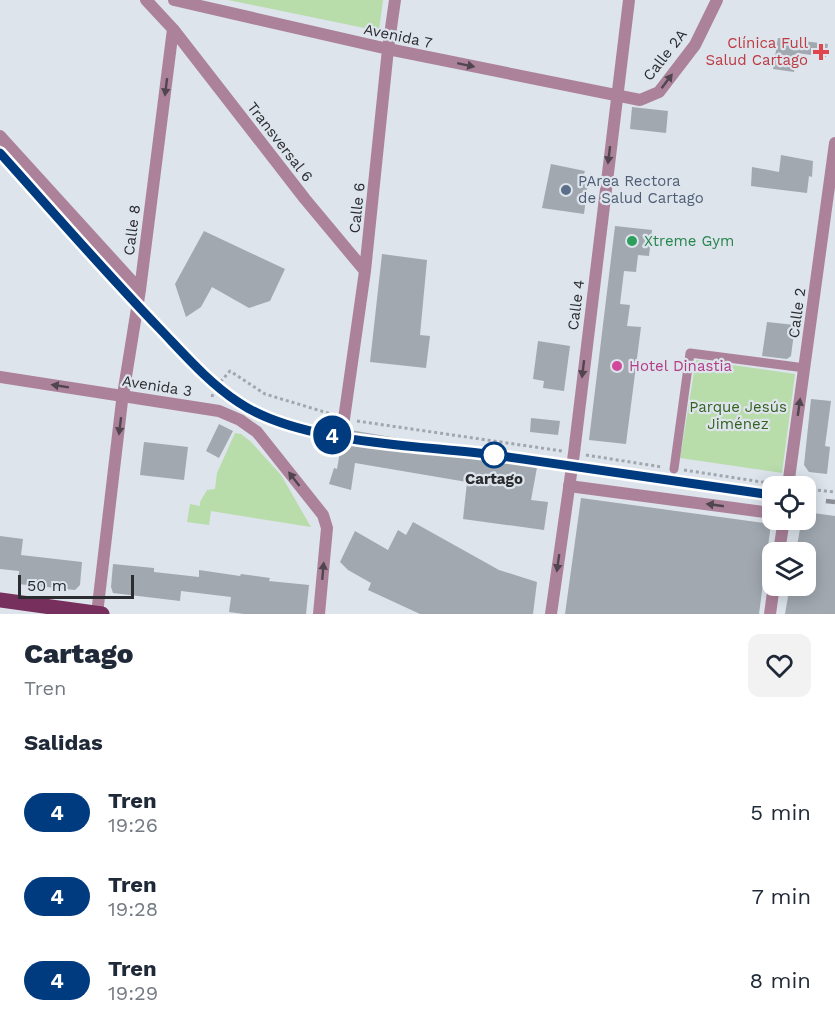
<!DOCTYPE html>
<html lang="es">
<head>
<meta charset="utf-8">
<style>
	:root { --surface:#fff; --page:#f2f2f3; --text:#1f2937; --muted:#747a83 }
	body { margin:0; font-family:"Work Sans",sans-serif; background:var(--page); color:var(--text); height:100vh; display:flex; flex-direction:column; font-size:22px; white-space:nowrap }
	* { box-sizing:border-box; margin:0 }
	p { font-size:20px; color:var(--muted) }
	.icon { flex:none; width:33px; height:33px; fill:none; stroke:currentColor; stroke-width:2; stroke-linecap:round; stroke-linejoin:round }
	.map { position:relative; height:614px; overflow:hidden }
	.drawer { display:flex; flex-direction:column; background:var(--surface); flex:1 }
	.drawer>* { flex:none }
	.badge { padding:0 12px; border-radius:20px; font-size:21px; line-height:39px }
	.fabs { position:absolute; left:762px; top:476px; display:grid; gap:12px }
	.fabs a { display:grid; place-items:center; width:54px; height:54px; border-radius:12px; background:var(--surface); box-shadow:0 3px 15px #0003; font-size:30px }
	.scale { position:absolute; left:18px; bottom:15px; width:116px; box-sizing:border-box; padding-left:6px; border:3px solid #2a2c2f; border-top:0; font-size:16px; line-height:21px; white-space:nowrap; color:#2a2c2f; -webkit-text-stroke:4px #dde4ec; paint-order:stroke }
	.map>.badge { position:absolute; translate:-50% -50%; box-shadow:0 0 0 3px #fff }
	h2 { padding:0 24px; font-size:22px; line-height:54px }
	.round { display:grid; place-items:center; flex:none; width:63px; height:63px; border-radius:12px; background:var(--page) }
	.head { display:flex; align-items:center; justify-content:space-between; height:102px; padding:0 24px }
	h1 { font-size:28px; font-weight:800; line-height:45px }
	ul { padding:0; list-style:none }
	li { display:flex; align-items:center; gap:18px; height:84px; padding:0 24px }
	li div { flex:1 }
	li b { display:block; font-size:22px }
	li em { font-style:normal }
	li .badge { min-width:66px; font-weight:700; text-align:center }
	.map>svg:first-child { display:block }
	.green { fill:#b8dcaa }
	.building { fill:#a1a8b0 }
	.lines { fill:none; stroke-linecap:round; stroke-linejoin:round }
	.path { stroke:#a2a7ad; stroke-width:3; stroke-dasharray:3 3; stroke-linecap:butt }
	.service { stroke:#ac829a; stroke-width:9 }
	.minor { stroke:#ac829a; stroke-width:12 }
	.tertiary { stroke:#ac829a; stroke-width:12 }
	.primary { stroke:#772f5d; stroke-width:15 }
	.rail { stroke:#8b8f95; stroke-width:4.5; stroke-dasharray:10 10; stroke-linecap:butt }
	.oneway { fill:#51464f }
	.line-casing { stroke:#fff; stroke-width:14 }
	.line { stroke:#003b80; stroke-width:9 }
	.health-dot { fill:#e0444e; stroke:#dde4ec; stroke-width:2 }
	.service-dot { fill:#5c6f8a; stroke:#dde4ec; stroke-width:2 }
	.leisure-dot { fill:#2e9e5b; stroke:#dde4ec; stroke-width:2 }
	.hotel-dot { fill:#d1479c; stroke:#dde4ec; stroke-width:2 }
	.stop-dot { fill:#fff; stroke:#003b80; stroke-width:3 }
	.labels { text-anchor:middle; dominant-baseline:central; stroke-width:4.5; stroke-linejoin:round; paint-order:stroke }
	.street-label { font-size:15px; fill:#2a2c2f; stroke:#dde4ec }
	.health-label { font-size:15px; fill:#be3a42; stroke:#dde4ec; text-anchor:end }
	.service-label { font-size:15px; fill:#4e5e75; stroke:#dde4ec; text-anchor:start }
	.leisure-label { font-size:15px; fill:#27864d; stroke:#dde4ec; text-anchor:start }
	.hotel-label { font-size:15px; fill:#b23c85; stroke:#dde4ec; text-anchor:start }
	.park-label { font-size:15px; fill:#366220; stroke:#dde4ec }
	.stop-label { font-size:15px; font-weight:bold; fill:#2a2c2f; stroke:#dde4ec }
</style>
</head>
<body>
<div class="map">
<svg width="835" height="614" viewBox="0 0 835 614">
	<rect width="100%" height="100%" fill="#dde4ec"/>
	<path class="green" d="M228,0h155l-4,31z
		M696,360l99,14 -13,99 -102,-15z
		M235,433l6,1 10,8 30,33 30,52 -100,-16 -2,14 -22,-3 3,-18 10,2v-4l7,-12 8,-1 2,-16z"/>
	<path class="building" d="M778,38l50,6 -2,13 -29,-4 -3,19 -21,-3z
		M632,107l36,4 -2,22 -36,-4z
		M781,155l32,6 -1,16 -3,-1 -2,17 -56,-7 1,-19 27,5z
		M551,164l34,7 -3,8 6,2 -4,33 -42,-6z
		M615,226l37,4 -3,26 -11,-1 -2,17 -12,-1 -4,33 10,1 -3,21 14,1 -15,117 -37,-4z
		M204,231l81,38 -15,32 -21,7 -37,-21 -11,20 -15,10 -11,-33z
		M382,254l45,6 -7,75 10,1 -4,32 -56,-6z
		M767,322l28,3 -4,31 -4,3 -25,-3z
		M538,341l32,5 -6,45 -21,-3 1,-7 -11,-2z
		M811,399l20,2 -6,45 5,1 -3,27 -18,-2 -5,-7z
		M531,418l29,3 -2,14 -28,-3z
		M219,424l14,7 -14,27 -13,-7z
		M344,429l194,33 -7,38 17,2 -4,28 -81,-11 4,-37 -112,-19 -4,27 -22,-6 5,-16 3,1z
		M144,442l44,5 -4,33 -44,-5z
		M581,498l190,26 -12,90h-194z
		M813,513l22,3v98h-50l5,-29h16v-33h-10l5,-29z
		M413,522l86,48 38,12 -4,32h-113l-52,-24 3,-7 -23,-13 -8,-8 15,-31 33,19 10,-20 8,5z
		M0,536l23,3 -2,16 61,7 -2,23 -5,5 -57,-6 1,-13 -19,-2z
		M113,564l41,4v4l45,5v-7l41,6 1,-2 29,4 -1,3 40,4 -3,29h-62l-15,-2 2,-15 -50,-6 -1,10 -67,-8 -2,-6z"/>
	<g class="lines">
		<path class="path" d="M212,397l2,-8 16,-18 35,23 66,20
			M357,421l205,30
			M586,455l76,12
			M684,470l91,14
			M806,489l29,3"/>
		<path class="service" d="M674,469l16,-116 115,15"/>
		<path class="minor" d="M146,0l27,29 132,170 60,72
			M174,0l214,49 252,51 19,-8 36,-47 22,-45
			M0,136l140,154
			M344,419l21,-148 23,-222 7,-49
			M569,486l203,27
			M97,614l25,-213 18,-111 33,-261"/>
		<path class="tertiary" d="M0,377l219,34 21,9 17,12 66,83 4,13 -8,86
			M788,486l47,-343
			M779,552l5,-33
			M551,614l23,-161 55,-453
			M770,614l4,-29"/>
		<path class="primary" d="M0,600l102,14"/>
		<path class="rail" d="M0,153l137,152 68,70 34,28 25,14 41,12 37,8 152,18 278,40
			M806,499l29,3"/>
	</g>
	<defs><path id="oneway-solid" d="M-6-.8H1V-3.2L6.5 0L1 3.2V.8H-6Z" transform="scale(1.5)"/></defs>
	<g class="oneway">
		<use href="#oneway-solid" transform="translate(466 65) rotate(12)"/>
		<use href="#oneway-solid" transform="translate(667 81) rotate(-53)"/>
		<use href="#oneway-solid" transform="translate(166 87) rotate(97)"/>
		<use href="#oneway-solid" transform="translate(609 155) rotate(97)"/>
		<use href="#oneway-solid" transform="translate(583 369) rotate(97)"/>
		<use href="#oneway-solid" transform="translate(60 386) rotate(-171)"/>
		<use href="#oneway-solid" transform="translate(799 407) rotate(-82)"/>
		<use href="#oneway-solid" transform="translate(120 426) rotate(97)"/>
		<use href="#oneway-solid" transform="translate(294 479) rotate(-128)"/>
		<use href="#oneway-solid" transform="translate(715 505) rotate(-172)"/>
		<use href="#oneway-solid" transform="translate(558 563) rotate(98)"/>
		<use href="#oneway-solid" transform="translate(323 571) rotate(-85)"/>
	</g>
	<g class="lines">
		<defs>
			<path id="line" d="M0,153c53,59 104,118 159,175 25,26 49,54 79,74 61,42 182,43 256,53 93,13 186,27 278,40"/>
		</defs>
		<use href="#line" class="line-casing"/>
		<use href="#line" class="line"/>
	</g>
	<path class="health-dot" d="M818 43h6v6h6v6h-6v6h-6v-6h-6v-6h6z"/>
	<circle class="service-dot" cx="566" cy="190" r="6"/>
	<circle class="leisure-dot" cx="632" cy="241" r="6"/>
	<circle class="hotel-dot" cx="617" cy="366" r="6"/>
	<circle class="stop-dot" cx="494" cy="455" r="12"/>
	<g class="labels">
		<g class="street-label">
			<text transform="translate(398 36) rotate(12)">Avenida 7</text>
			<text transform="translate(665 55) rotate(-52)">Calle 2A</text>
			<text transform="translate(280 142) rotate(52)">Transversal 6</text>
			<text transform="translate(357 208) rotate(-84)">Calle 6</text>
			<text transform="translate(132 230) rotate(-83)">Calle 8</text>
			<text transform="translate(576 305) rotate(-83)">Calle 4</text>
			<text transform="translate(797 313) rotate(-82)">Calle 2</text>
			<text transform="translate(157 386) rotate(9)">Avenida 3</text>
		</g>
		<g class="health-label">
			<text x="808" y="43">Clínica Full<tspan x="808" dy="17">Salud Cartago</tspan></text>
		</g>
		<g class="service-label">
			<text x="578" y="181">PArea Rectora<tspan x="578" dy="17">de Salud Cartago</tspan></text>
		</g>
		<g class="leisure-label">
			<text x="644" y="241">Xtreme Gym</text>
		</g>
		<g class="hotel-label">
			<text x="629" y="366">Hotel Dinastia</text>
		</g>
		<g class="park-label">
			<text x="738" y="407">Parque Jesús<tspan x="738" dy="17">Jiménez</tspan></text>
		</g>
		<g class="stop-label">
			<text x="494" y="479">Cartago</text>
		</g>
	</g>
</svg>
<div class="fabs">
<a><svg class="icon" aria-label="locate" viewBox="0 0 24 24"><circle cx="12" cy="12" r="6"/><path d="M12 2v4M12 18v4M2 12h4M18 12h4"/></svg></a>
<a><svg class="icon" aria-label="layers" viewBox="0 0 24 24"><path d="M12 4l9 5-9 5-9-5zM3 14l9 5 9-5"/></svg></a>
</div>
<div class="scale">50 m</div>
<b class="badge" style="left:332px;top:435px;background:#003b80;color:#fff">4</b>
</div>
<section class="drawer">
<div class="head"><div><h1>Cartago</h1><p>Tren</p></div><a class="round"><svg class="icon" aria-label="heart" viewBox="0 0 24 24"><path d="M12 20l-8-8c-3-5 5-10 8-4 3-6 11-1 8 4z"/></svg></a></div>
<h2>Salidas</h2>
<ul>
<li><span class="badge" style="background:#003b80;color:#fff">4</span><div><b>Tren</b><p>19:26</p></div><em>5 min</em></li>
<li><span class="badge" style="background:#003b80;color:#fff">4</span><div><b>Tren</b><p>19:28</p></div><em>7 min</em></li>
<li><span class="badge" style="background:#003b80;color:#fff">4</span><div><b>Tren</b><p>19:29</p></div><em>8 min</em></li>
</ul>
</section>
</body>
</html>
